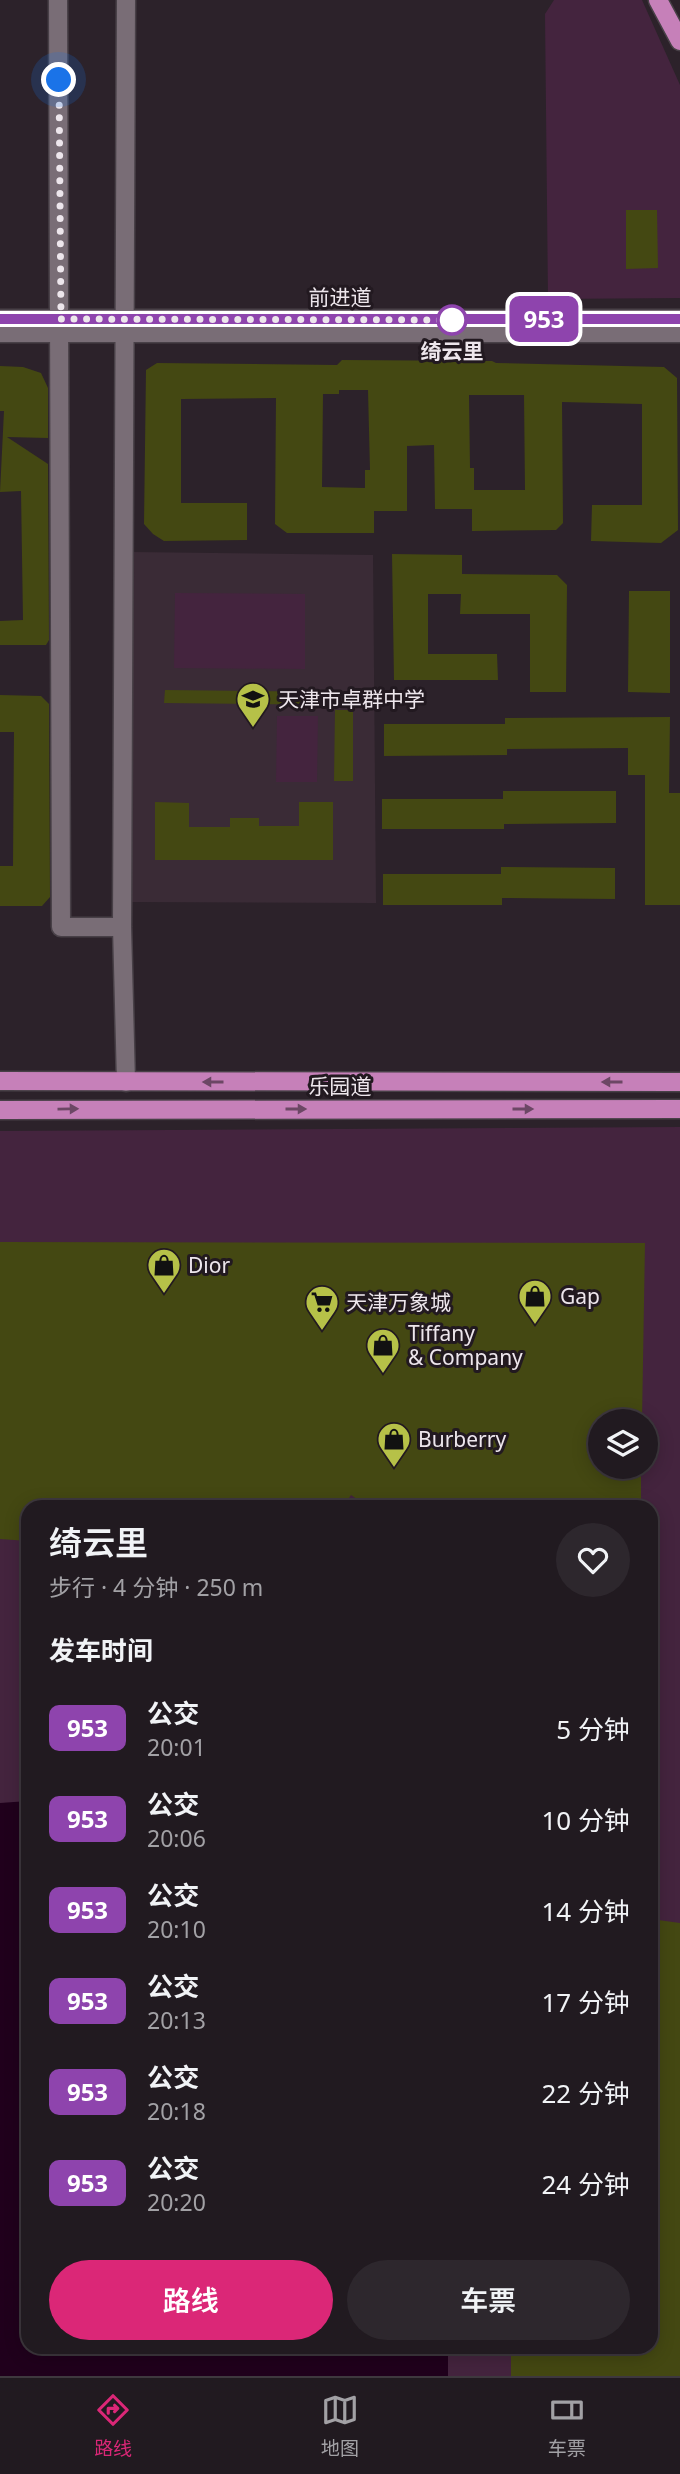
<!DOCTYPE html>
<html lang="zh">
<head>
<meta charset="utf-8">
<style>
	:root { --surface:#211a20; --page:#2d272d; --text:#f1f3f6; --muted:#a2a1a5; --line:#3e383e; --accent:#db2777 }
	body { margin:0; font-family:"Noto Sans","Noto Sans SC",sans-serif; background:var(--page); color:var(--text); height:100vh; display:flex; flex-direction:column; font-size:26px; white-space:nowrap }
	* { box-sizing:border-box; margin:0 }
	p { font-size:23px; color:var(--muted) }
	.icon { flex:none; width:38px; height:38px; fill:none; stroke:currentColor; stroke-width:2; stroke-linecap:round; stroke-linejoin:round }
	.map { position:relative; flex:1; overflow:hidden }
	.details { position:absolute; left:21px; top:1500px; width:637px; height:854px; display:flex; flex-direction:column; background:var(--surface); border-radius:21px; box-shadow:0 4px 18px #0003,0 0 0 2px var(--line) }
	.details>* { flex:none }
	.badge { padding:0 14px; border-radius:10px; font-size:24px; line-height:46px }
	.controls { position:absolute; left:588px; top:1409px; display:grid; gap:14px }
	.controls a { display:grid; place-items:center; width:70px; height:70px; border-radius:50%; background:var(--surface); box-shadow:0 4px 18px #0003,0 0 0 2px var(--line); font-size:35px }
	.you { position:absolute; width:35px; height:35px; margin:-18px; border:5px solid #fff; border-radius:50%; background:#1a73e8; box-shadow:0 0 0 10px #1a73e833 }
	.map>.badge { position:absolute; translate:-50% -50%; box-shadow:0 0 0 4px #fff }
	h2 { padding:0 28px; font-size:26px; line-height:63px }
	.round { display:grid; place-items:center; flex:none; width:74px; height:74px; border-radius:37px; background:var(--page) }
	.headline { display:flex; align-items:center; justify-content:space-between; height:119px; padding:0 28px }
	h1 { font-size:33px; font-weight:600; line-height:52px }
	.cta { display:flex; gap:14px; margin-top:auto; padding:14px 28px }
	.cta a { flex:1; height:80px; border-radius:42px; background:var(--accent); color:#fff; font-size:28px; font-weight:600; line-height:80px; text-align:center }
	.cta a+a { background:var(--page); color:var(--text) }
	ul { padding:0; list-style:none }
	li { display:flex; align-items:center; gap:21px; height:91px; padding:0 28px }
	li div { flex:1 }
	li b { display:block; font-size:26px }
	li em { font-style:normal }
	li .badge { min-width:77px; font-weight:700; text-align:center }
	.tabs { display:flex; justify-content:space-around; align-items:center; height:98px; border-top:2px solid var(--line); background:var(--surface); font-size:19px; color:var(--muted) }
	.tabs a { display:grid; justify-items:center; gap:4px }
	.tabs .current { color:var(--accent) }
	.map>svg:first-child { display:block }
	.built { fill:#3a2b36 }
	.green { fill:#44243e; fill-rule:evenodd }
	.water { fill:#20001c }
	.building { fill:#444812; fill-rule:evenodd }
	.lines { fill:none; stroke-linecap:round; stroke-linejoin:round }
	.minor-casing { stroke:#484047; stroke-width:21 }
	.major-casing { stroke:#484047; stroke-width:21 }
	.minor { stroke:#796d76; stroke-width:18 }
	.major { stroke:#c680b9; stroke-width:18 }
	.oneway { fill:#6c4765 }
	.line-casing { stroke:#fff; stroke-width:16 }
	.line { stroke:#8e44ad; stroke-width:10 }
	.walk { stroke:#ede6ec; stroke-width:7; stroke-dasharray:0 12.6 }
	.stop-dot { fill:#fff; stroke:#8e44ad; stroke-width:3.5 }
	.labels { text-anchor:middle; dominant-baseline:central; stroke-width:6; stroke-linejoin:round; paint-order:stroke }
	.street-label { font-size:21px; fill:#ede6ec; stroke:#221920 }
	.stop-label { font-size:21px; font-weight:bold; fill:#ede6ec; stroke:#221920 }
	.poi-label { font-size:21px; fill:#ede6ec; stroke:#221920; text-anchor:start }
</style>
</head>
<body>
<div class="map">
<svg width="680" height="2376" viewBox="0 0 680 2376">
	<rect width="100%" height="100%" fill="#2c222a"/>
	<path class="built" d="M132,552l241,3 3,348 -245,-1z"/>
	<path class="green" d="M554,0h88l38,85v213l-132,1 -3,-285z
		M175,593l130,1v75l-131,-1z
		M277,716h41l-1,66h-41z
		M680,1127v1249h-680v-1245zM600,1421h46v45h-46zM28,1507h623v840h-623z"/>
	<path class="water" d="M28,1801v546h420v29h-448v-573z"/>
	<path class="building" d="M626,210h31l1,58 -32,1z
		M342,360l150,1 4,2 168,4 13,11 1,152 -17,13 -70,-2 1,-36h50v-101l-80,-2 1,121 -7,7 -84,1v-22h-37l-1,-64 -27,1v65h-33v22h-87l-12,-9 1,-126 -95,1v104h66v37l-83,1 -11,-7 -9,-10 2,-154 11,-7 180,2zM339,390h29l2,80h-5v18l-43,-1 1,-93h16zM469,395h55l1,95h-51v-22h-4z
		M0,366l23,1 18,6 7,15v50l-41,-1 41,27 1,176 -3,5h-46v-24l23,-1 -2,-129 -21,1 4,-81h-4z
		M392,554l70,1v19l95,1 10,10 -1,107h-36v-78h-70l1,-20h-33v60h69l1,26h-104z
		M629,591h41v102l-42,-1z
		M165,690l173,2v13l-174,-2z
		M0,695l41,1 8,8 1,193 -8,9h-42v-40h13l1,-134h-14z
		M335,710h18v71h-19z
		M670,717l-1,76h11v112h-35v-130h-17v-27l-121,1v6l-123,1v-32h121v-6z
		M503,791h113v32l-112,1v5h-122v-30h121z
		M155,802l34,1v24h41v-9h29v8h40v-24h34v58h-178z
		M501,867l114,1v31l-113,-1v7h-119v-31h118z
		M0,1242l645,1 -3,178h-42v45h41v41h-272l-18,-12 -8,12h-315v34l-28,-2z
		M651,1919l29,4v453h-169v-29h140z"/>
	<g class="lines">
		<defs>
			<path id="minor" d="M58,0l3,927h61
				M126,0l-4,927 4,155
				M0,319h680
				M0,333h680"/>
			<path id="major" d="M658,0l22,41
				M0,1081l680,1
				M0,1110l680,-1"/>
		</defs>
		<use href="#minor" class="minor-casing"/>
		<use href="#major" class="major-casing"/>
		<use href="#minor" class="minor"/>
		<use href="#major" class="major"/>
	</g>
	<defs><path id="oneway-solid" d="M-6-.8H1V-3.2L6.5 0L1 3.2V.8H-6Z" transform="scale(1.75)"/></defs>
	<g class="oneway">
		<use href="#oneway-solid" transform="translate(213 1082) rotate(-180)"/>
		<use href="#oneway-solid" transform="translate(612 1082) rotate(-180)"/>
		<use href="#oneway-solid" transform="translate(68 1109) rotate(-1)"/>
		<use href="#oneway-solid" transform="translate(296 1109)"/>
		<use href="#oneway-solid" transform="translate(523 1109)"/>
	</g>
	<g class="lines">
		<defs>
			<path id="line" d="M0,319h680"/>
		</defs>
		<use href="#line" class="line-casing"/>
		<use href="#line" class="line"/>
		<path class="walk" d="M59,80l2,239 397,1h-6"/>
	</g>
	<defs>
		<symbol id="school-pin" viewBox="-11 -11 22 30"><path d="M0 17L-7.5 6A9.5 9.5 0 1 1 7.5 6Z" fill="#b6c148" stroke="#221920"/><path d="M0-5L7-2L0 1L-7-2ZM-4 1L0 2.5L4 1V4Q0 6-4 4Z" fill="#111"/></symbol>
		<symbol id="shop-pin" viewBox="-11 -11 22 30"><path d="M0 17L-7.5 6A9.5 9.5 0 1 1 7.5 6Z" fill="#b6c148" stroke="#221920"/><path d="M-5-2.5h2.3a2.7 3.5 0 0 1 5.4 0H5L5.5 6h-11ZM-1.5-2.5h3a1.5 2.3 0 0 0-3 0Z" fill="#111"/></symbol>
		<symbol id="supermarket-pin" viewBox="-11 -11 22 30"><path d="M0 17L-7.5 6A9.5 9.5 0 1 1 7.5 6Z" fill="#b6c148" stroke="#221920"/><path d="M-6-5.5h2.5l.6 2H6L4.5 2H-2.5L-4.4-4H-6ZM-1.5 3.2a1.3 1.3 0 1 0 .1 0ZM3 3.2a1.3 1.3 0 1 0 .1 0Z" fill="#111"/></symbol>
	</defs>
	<g fill-rule="evenodd">
		<use href="#school-pin" x="234" y="680" width="38" height="52"/>
		<use href="#shop-pin" x="145" y="1246" width="38" height="52"/>
		<use href="#shop-pin" x="516" y="1277" width="38" height="52"/>
		<use href="#supermarket-pin" x="303" y="1283" width="38" height="52"/>
		<use href="#shop-pin" x="364" y="1326" width="38" height="52"/>
		<use href="#shop-pin" x="375" y="1420" width="38" height="52"/>
	</g>
	<circle class="stop-dot" cx="452" cy="320" r="14"/>
	<g class="labels">
		<g class="street-label">
			<text x="340" y="297">前进道</text>
			<text x="340" y="1086">乐园道</text>
		</g>
		<g class="stop-label">
			<text x="452" y="351">绮云里</text>
		</g>
		<g class="poi-label">
			<text x="278" y="699">天津市卓群中学</text>
			<text x="188" y="1265">Dior</text>
			<text x="560" y="1296">Gap</text>
			<text x="346" y="1302">天津万象城</text>
			<text x="408" y="1333">Tiffany<tspan x="408" dy="24">&amp; Company</tspan></text>
			<text x="418" y="1439">Burberry</text>
		</g>
	</g>
</svg>
<div class="controls">
<a><svg class="icon" aria-label="layers" viewBox="0 0 24 24"><path d="M12 4l9 5-9 5-9-5zM3 14l9 5 9-5"/></svg></a>
</div>
<div class="you" style="left:59px;top:80px"></div>
<b class="badge" style="left:544px;top:319px;background:#8e44ad;color:#fff">953</b>
<section class="details">
<div class="headline"><div><h1>绮云里</h1><p>步行 · 4 分钟 · 250 m</p></div><a class="round"><svg class="icon" aria-label="heart" viewBox="0 0 24 24"><path d="M12 20l-8-8c-3-5 5-10 8-4 3-6 11-1 8 4z"/></svg></a></div>
<h2>发车时间</h2>
<ul>
<li><span class="badge" style="background:#8e44ad;color:#fff">953</span><div><b>公交</b><p>20:01</p></div><em>5 分钟</em></li>
<li><span class="badge" style="background:#8e44ad;color:#fff">953</span><div><b>公交</b><p>20:06</p></div><em>10 分钟</em></li>
<li><span class="badge" style="background:#8e44ad;color:#fff">953</span><div><b>公交</b><p>20:10</p></div><em>14 分钟</em></li>
<li><span class="badge" style="background:#8e44ad;color:#fff">953</span><div><b>公交</b><p>20:13</p></div><em>17 分钟</em></li>
<li><span class="badge" style="background:#8e44ad;color:#fff">953</span><div><b>公交</b><p>20:18</p></div><em>22 分钟</em></li>
<li><span class="badge" style="background:#8e44ad;color:#fff">953</span><div><b>公交</b><p>20:20</p></div><em>24 分钟</em></li>
</ul>
<div class="cta"><a>路线</a><a>车票</a></div>
</section>
</div>
<nav class="tabs">
<a class="current"><svg class="icon" aria-label="directions" viewBox="0 0 24 24"><path d="M12 3l9 9-9 9-9-9zM9 14v-3h6M13 9l2 2-2 2"/></svg>路线</a>
<a><svg class="icon" aria-label="map" viewBox="0 0 24 24"><path d="M3 6l6-2 6 2 6-2v14l-6 2-6-2-6 2zM9 4v14M15 6v14"/></svg>地图</a>
<a><svg class="icon" aria-label="tickets" viewBox="0 0 24 24"><path d="M3 7h18v10H3zM15 7v10"/></svg>车票</a>
</nav>
</body>
</html>
